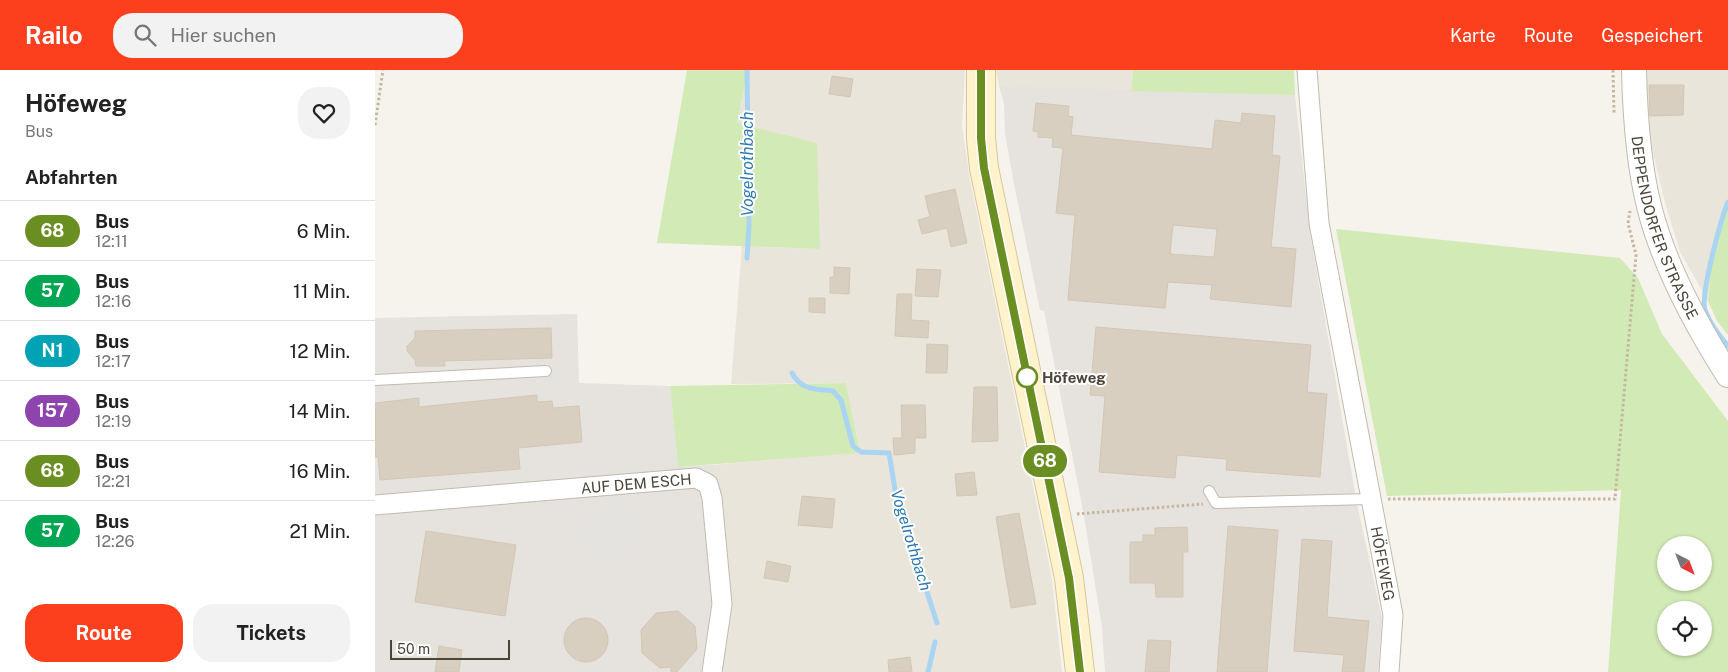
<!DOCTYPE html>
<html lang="de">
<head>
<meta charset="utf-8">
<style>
	:root { --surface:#fff; --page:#f2f2f2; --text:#222; --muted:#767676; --line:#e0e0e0; --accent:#fc3f1d }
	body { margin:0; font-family:"Public Sans",sans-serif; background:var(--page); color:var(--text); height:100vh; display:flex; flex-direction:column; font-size:19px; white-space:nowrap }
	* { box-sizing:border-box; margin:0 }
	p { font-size:16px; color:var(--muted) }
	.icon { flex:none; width:28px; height:28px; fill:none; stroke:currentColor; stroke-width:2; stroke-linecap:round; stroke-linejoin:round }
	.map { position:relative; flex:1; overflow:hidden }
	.panel { display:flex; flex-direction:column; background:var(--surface); width:375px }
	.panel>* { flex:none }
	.badge { padding:0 10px; border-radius:16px; font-size:18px; line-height:32px }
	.needle { width:32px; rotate:138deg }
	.buttons { position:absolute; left:1282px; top:466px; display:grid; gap:10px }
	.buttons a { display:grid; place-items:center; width:55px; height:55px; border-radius:50%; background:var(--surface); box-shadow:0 1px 4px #0004; font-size:25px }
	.scale { position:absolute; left:15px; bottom:12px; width:120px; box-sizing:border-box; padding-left:5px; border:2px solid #4b4439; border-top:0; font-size:14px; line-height:18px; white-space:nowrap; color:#4b4439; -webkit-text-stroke:4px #fff; paint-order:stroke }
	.map>.badge { position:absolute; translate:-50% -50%; box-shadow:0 0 0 2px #fff }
	h2 { padding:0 25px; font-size:19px; line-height:45px }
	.round { display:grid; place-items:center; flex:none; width:52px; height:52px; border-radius:20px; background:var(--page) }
	.summary { display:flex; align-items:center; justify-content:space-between; height:85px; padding:0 25px }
	h1 { font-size:24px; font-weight:700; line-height:38px }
	.action { display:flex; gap:10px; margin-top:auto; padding:10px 25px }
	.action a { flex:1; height:58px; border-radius:20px; background:var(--accent); color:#fff; font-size:20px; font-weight:700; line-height:58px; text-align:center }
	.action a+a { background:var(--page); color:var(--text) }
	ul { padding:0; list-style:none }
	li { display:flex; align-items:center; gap:15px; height:60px; padding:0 25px; border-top:1px solid var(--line) }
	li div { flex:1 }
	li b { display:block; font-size:19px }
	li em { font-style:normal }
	li .badge { min-width:55px; font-weight:700; text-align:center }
	header { display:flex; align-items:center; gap:30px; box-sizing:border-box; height:70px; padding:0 25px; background:var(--accent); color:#fff }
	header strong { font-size:24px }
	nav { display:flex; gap:28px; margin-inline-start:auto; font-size:18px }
	.search { width:350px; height:45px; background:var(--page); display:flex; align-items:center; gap:12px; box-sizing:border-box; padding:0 18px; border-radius:20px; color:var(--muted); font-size:19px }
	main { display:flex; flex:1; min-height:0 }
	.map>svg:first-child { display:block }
	.residential { fill:#eae5da }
	.industrial { fill:#e6e2dd }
	.green { fill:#d2eab5; fill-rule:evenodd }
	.parking { fill:#e5e3e0 }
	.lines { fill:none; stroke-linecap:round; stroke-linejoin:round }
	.stream { stroke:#a9d4f2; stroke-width:5 }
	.building { fill:#d8cfc1; stroke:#d3c7b4; fill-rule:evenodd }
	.service-casing { stroke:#c2bbae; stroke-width:12 }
	.minor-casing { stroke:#c2bbae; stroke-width:21 }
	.tertiary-casing { stroke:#c2bbae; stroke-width:26 }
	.secondary-casing { stroke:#d6c79b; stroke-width:30 }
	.path { stroke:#c4b79f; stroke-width:3; stroke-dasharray:2.5 2.5; stroke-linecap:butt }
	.service { stroke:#fff; stroke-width:10 }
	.minor { stroke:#fff; stroke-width:19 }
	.tertiary { stroke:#fff; stroke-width:24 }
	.secondary { stroke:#fff3cd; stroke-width:28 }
	.line-casing { stroke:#fff; stroke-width:11 }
	.line { stroke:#6b8e23; stroke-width:8 }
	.stop-dot { fill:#fff; stroke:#6b8e23; stroke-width:2.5 }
	.labels { text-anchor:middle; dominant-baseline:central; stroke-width:4; stroke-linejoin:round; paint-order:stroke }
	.street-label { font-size:15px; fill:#4b4439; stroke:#fff }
	.stop-label { font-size:15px; font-weight:bold; fill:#4b4439; stroke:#fff; text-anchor:start }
	.water-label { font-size:16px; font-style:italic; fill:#2e7ab2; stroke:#fff }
</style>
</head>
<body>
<header>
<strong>Railo</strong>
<div class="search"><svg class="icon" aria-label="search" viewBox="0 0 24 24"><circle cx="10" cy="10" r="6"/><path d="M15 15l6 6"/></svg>Hier suchen</div>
<nav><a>Karte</a><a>Route</a><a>Gespeichert</a></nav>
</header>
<main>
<section class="panel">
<div class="summary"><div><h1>Höfeweg</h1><p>Bus</p></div><a class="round"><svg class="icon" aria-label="heart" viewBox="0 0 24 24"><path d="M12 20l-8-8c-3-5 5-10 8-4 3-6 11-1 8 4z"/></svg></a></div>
<h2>Abfahrten</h2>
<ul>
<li><span class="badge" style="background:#6b8e23;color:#fff">68</span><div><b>Bus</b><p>12:11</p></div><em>6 Min.</em></li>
<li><span class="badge" style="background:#00a651;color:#fff">57</span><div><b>Bus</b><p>12:16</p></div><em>11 Min.</em></li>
<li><span class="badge" style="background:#00a3b4;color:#fff">N1</span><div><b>Bus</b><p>12:17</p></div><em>12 Min.</em></li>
<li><span class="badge" style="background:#8e44ad;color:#fff">157</span><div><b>Bus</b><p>12:19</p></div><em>14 Min.</em></li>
<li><span class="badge" style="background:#6b8e23;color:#fff">68</span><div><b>Bus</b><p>12:21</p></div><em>16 Min.</em></li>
<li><span class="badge" style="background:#00a651;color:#fff">57</span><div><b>Bus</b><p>12:26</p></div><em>21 Min.</em></li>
</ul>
<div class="action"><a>Route</a><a>Tickets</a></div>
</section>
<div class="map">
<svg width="1353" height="602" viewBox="0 0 1353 602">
	<rect width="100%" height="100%" fill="#f6f3ec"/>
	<path class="residential" d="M373,0h217l-3,56 8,54 82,399 10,93h-344l10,-54 -15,-153 147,-13 -14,-69 -115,1 11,-138 77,3 -82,-126z
		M621,0h137l-2,21 -132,-5z
		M1272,0h81v133l-17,66 -3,32 -28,-49 -14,-46 -20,-82z"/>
	<path class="industrial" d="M624,16l296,9 15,138 47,271 25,114 -4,54h-273l-3,-45 -18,-111 -40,-205 -4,-1 -27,-131 -8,-46 -1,-29z
		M202,244l2,69 91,3 8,81 35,-2 15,153 -10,54h-343v-354z"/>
	<path class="green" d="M312,0h61l-11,53 80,20 3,106 -163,-6z
		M758,0h161l1,25 -164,-4z
		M1353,133v132l-11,-14 -9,-20 3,-32z
		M961,159l284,29 18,20 24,56 66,87v251h-120l13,-182 -234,6zM1291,475h38v37h-38zM1291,540h38v38h-38z
		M471,313l14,70 -182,14 -8,-81z"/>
	<path class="parking" d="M246,434l18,16 2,21 -15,17 -23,2 -17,-16 -2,-22 13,-15z"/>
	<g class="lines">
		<path class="stream" d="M372,0l2,156 -2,32
			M1353,132c-7,17 -28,93 -23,108 5,14 14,25 23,36
			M417,303c9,17 23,16 41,18l8,9 12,46 8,6 28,1 7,43 41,127
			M553,602l7,-30"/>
	</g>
	<path class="building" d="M457,6l21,3 -3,18 -21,-3z
		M1274,15h35l-1,30 -33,1z
		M661,33l33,3 -1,10 5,1 -2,18 141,14 3,-29 26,3 1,-10 33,3 -3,39 8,1 -9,91 25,2 -5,58 -81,-8 2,-14 -44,-3 -3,26 -97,-8 7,-85 -19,-2 7,-65 -11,-1 1,-9 -15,-1v-5l-5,-1zM798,155l44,4 -3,28 -44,-3z
		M580,119l12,54 -16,4 -4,-19 -25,6 -4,-14 12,-3 -5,-21z
		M459,197l16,1 -1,26 -19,-1v-16h4z
		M542,199l24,1 -3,27 -23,-1z
		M522,224h15l-1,26 18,1 -1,17 -33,-2z
		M434,228h16v15l-16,-1z
		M721,257l215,18 -4,47 20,2 -7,83 -94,-7 1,-11 -50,-4 -2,23 -76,-6 6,-76 -15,-1z
		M176,258l1,30 -108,3 1,5h-29l-1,-6 -8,-9v-5l8,-8v-7z
		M552,274l21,1 -1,28h-21z
		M599,317h23l1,54 -26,1z
		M162,325v7l15,-1 1,7 26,-2 3,36 -64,6 2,21 -140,11 -2,-23h-3v-54l44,-5v9z
		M526,335h24l1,33h-11v15l-21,2 -1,-17h9z
		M599,402l3,23 -20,1 -2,-22z
		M427,426l33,3 -3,29 -34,-3z
		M644,443l17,91 -25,4 -15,-91z
		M853,456l50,4 -11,142h-50z
		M812,457l1,25h-5v45h-27l-1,-14h-25v-41h13v-7h12v-7z
		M51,461l90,14 -11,71 -90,-14z
		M927,469l30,2 -5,76 42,4 -5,51h-22l2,-17 -50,-4z
		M392,491l24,5 -3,16 -24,-4z
		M303,541l17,15 2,23 -20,23h-6v-5l-11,1 -18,-15 -1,-23 15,-17z
		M189 570a22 22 0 1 1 44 0a22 22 0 1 1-44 0Z
		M773,570l23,1 -2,31h-24z
		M64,576l23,4 -3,22h-24z
		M535,587l2,15h-23l-1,-12z"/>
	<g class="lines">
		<defs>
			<path id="service" d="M0,310l171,-9
				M834,421l7,12 154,-4"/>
			<g id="minor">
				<path id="s1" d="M932,0l12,153 74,392 -4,57"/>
				<path id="s2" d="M0,435l321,-27 12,6 4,14 10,106 -10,68"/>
			</g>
			<g id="tertiary">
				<path id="s3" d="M1259,0c1,45 4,92 15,136 14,57 48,120 79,169"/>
			</g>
			<path id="secondary" d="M606,0v68l3,30 85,410 11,94"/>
		</defs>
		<use href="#service" class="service-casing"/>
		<use href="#minor" class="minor-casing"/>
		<use href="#tertiary" class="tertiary-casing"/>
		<use href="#secondary" class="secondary-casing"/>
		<path class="path" d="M1238,0l1,43
			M0,55l8,-55
			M1013,429h227l21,-244 -8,-32 2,-12
			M702,444l126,-10"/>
		<use href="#service" class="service"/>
		<use href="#minor" class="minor"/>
		<use href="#tertiary" class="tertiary"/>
		<use href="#secondary" class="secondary"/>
	</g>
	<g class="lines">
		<defs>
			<path id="line" d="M606,0v68l3,30 85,410 11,94"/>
		</defs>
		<use href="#line" class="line-casing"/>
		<use href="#line" class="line"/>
	</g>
	<circle class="stop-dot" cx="652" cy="307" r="10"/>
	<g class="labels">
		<g class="street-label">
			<text stroke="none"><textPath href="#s3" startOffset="162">DEPPENDORFER STRASSE</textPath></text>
			<text stroke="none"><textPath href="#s2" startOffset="262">AUF DEM ESCH</textPath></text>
			<text stroke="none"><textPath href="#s1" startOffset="500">HÖFEWEG</textPath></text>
		</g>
		<g class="stop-label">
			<text x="667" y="307">Höfeweg</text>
		</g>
		<g class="water-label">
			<text transform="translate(372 94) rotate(-90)">Vogelrothbach</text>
			<text transform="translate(536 470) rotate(73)">Vogelrothbach</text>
		</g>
	</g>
</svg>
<div class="buttons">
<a><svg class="needle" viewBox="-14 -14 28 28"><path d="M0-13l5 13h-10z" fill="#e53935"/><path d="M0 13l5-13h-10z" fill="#767676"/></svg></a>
<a><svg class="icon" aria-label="locate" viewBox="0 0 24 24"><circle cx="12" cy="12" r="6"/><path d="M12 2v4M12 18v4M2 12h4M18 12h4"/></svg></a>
</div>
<div class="scale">50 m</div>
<b class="badge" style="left:670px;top:391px;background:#6b8e23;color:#fff">68</b>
</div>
</main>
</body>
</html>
